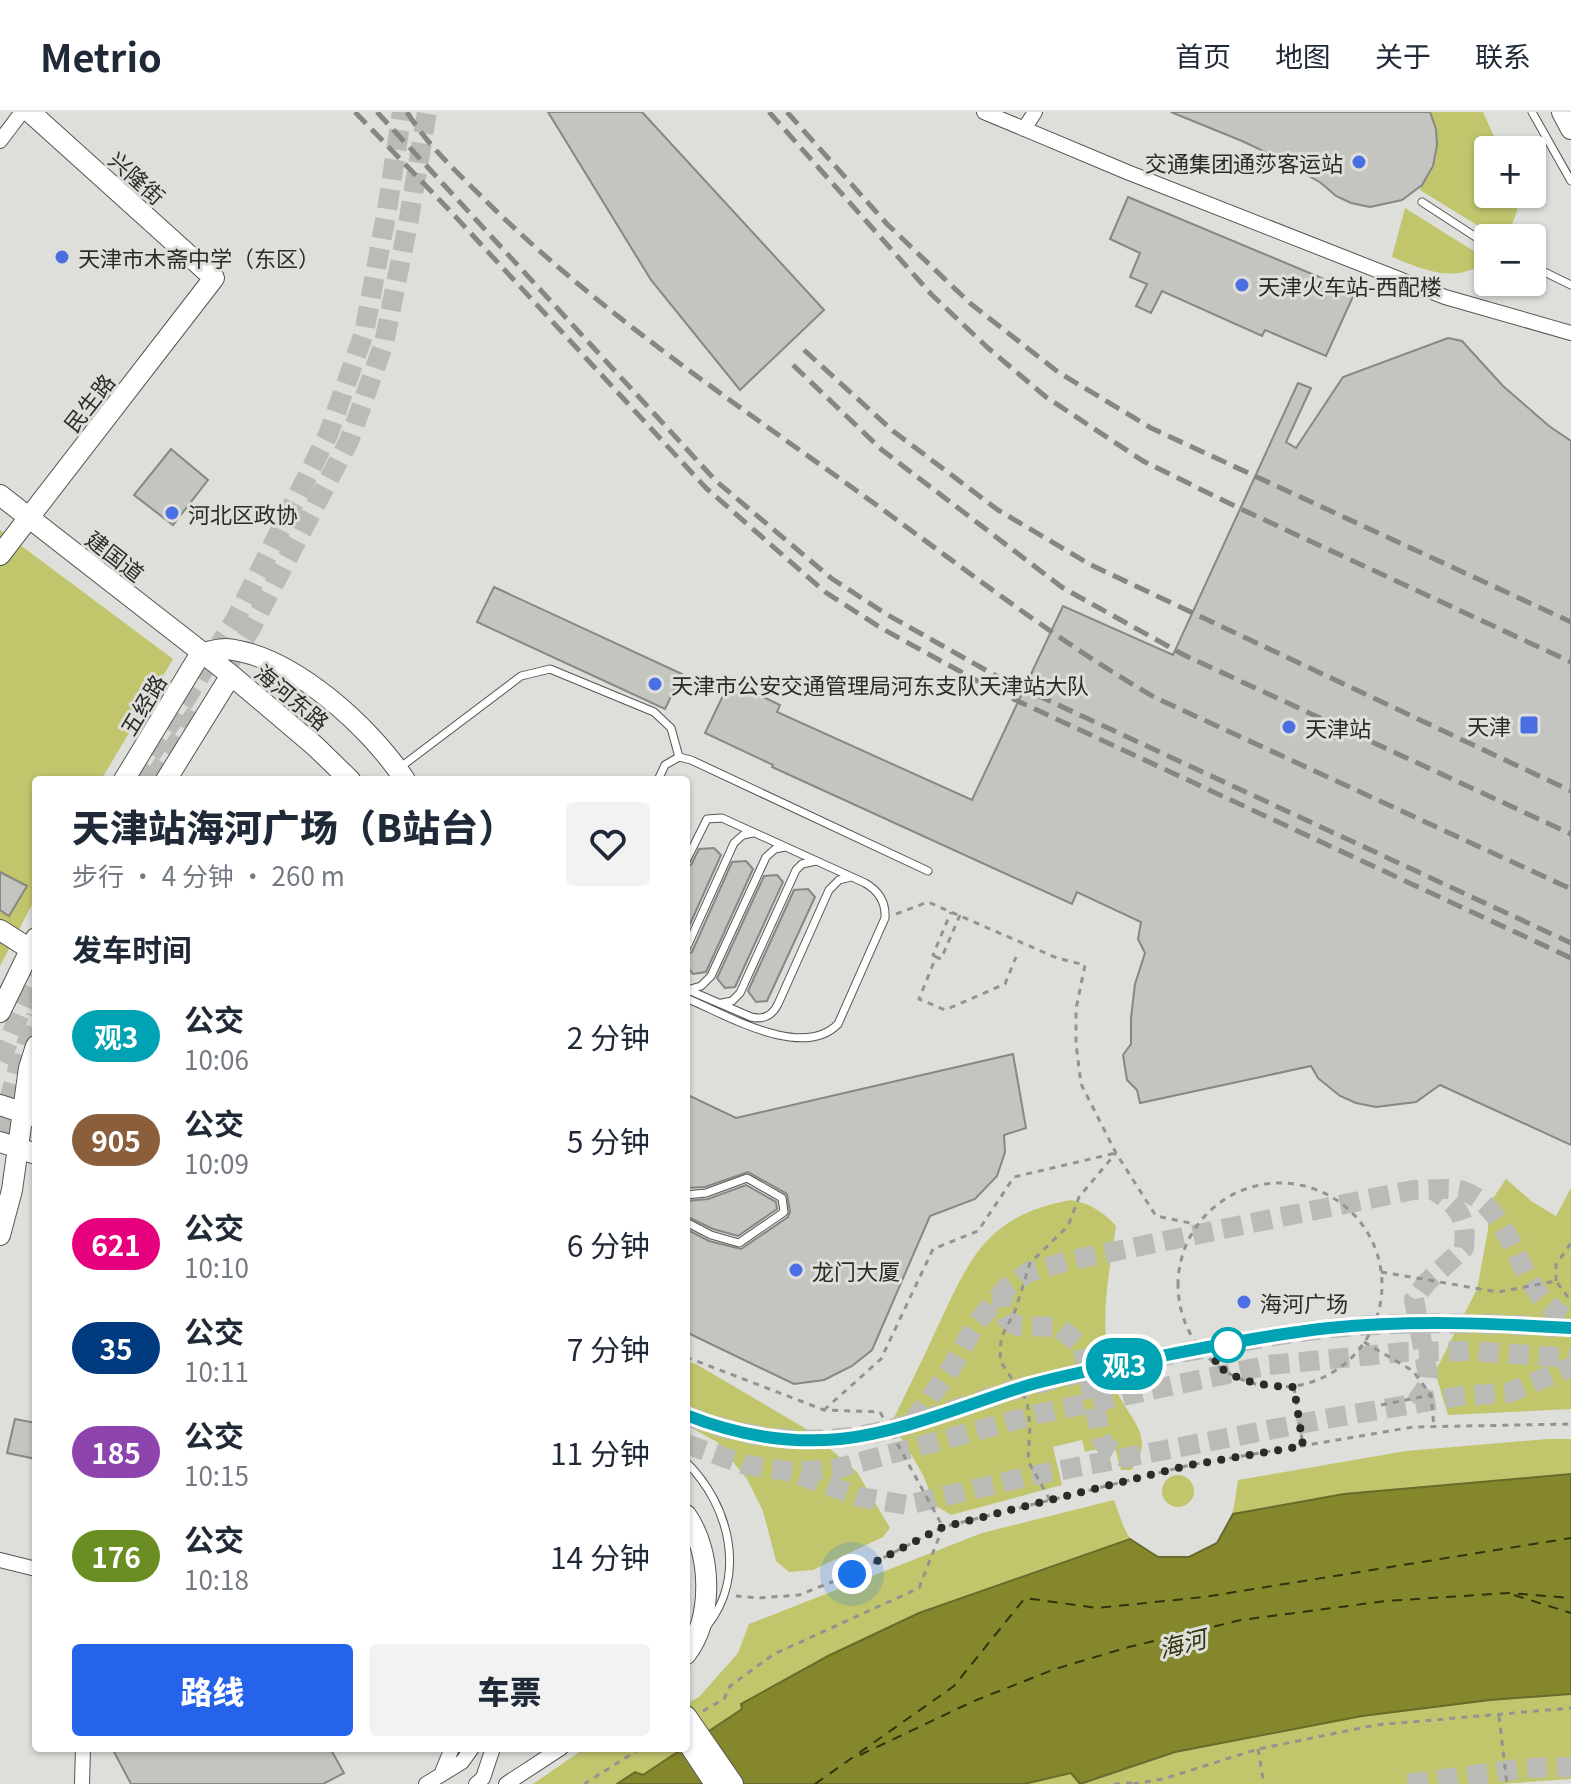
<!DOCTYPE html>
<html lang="zh">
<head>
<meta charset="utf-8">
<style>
	:root { --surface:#fff; --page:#f2f2f3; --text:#1f2937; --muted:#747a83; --line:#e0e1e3; --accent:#2563eb }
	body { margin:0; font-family:Georgia,"Noto Sans SC",serif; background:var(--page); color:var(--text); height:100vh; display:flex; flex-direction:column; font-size:30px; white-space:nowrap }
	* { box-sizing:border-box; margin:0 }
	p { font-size:26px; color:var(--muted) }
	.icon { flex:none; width:44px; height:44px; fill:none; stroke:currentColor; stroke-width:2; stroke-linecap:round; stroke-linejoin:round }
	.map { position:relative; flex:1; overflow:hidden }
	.sheet { position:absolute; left:32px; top:664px; width:658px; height:976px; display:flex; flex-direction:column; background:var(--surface); border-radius:8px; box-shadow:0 2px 6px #0004 }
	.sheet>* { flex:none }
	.badge { padding:0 16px; border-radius:26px; font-size:28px; line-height:52px }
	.fabs { position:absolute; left:1474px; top:24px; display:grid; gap:16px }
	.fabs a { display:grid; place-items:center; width:72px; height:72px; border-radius:8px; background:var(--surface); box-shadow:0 2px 6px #0004; font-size:40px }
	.you { position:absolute; width:40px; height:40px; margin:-20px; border:6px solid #fff; border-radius:50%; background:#1a73e8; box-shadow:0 0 0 12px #1a73e833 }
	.map>.badge { position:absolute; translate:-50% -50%; box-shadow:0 0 0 4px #fff }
	h2 { padding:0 40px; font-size:30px; line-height:72px }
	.round { display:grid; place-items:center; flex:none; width:84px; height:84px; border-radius:8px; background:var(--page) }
	.headline { display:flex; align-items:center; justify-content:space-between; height:136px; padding:0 40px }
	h1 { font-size:38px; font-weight:800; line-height:60px }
	.button { display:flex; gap:16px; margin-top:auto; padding:16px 40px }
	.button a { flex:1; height:92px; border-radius:8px; background:var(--accent); color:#fff; font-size:32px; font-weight:800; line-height:92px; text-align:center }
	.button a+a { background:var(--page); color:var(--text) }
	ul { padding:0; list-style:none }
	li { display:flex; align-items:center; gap:24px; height:104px; padding:0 40px }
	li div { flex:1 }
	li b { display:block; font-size:30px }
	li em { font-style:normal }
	li .badge { min-width:88px; font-weight:700; text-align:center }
	header { display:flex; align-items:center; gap:48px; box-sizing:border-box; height:112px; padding:0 40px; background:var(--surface); border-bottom:2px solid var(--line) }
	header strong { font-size:38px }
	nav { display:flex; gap:44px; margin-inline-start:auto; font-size:28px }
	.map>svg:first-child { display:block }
	.green { fill:#c1c66d }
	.water { fill:#84872c; stroke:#696b2b; stroke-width:2 }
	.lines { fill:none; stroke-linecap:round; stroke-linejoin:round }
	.ferry { stroke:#32330c; stroke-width:2; stroke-dasharray:10 8; stroke-linecap:butt }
	.building { fill:#c4c4c0; stroke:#878783; stroke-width:2 }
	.secondary-tunnel { stroke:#babab7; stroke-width:20; stroke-dasharray:20 10; stroke-linecap:butt }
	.lane-casing { stroke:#565652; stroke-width:9 }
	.street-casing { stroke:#565652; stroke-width:16 }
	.secondary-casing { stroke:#565652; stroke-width:22 }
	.path { stroke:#939390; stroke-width:3; stroke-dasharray:6 6; stroke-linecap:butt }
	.lane { stroke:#fff; stroke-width:7 }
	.street { stroke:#fff; stroke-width:14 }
	.secondary { stroke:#fff; stroke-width:20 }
	.rail { stroke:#868683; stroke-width:5; stroke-dasharray:16 8; stroke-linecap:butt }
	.line-casing { stroke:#fff; stroke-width:18 }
	.line { stroke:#00a3b4; stroke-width:12 }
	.walk { stroke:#2b2b29; stroke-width:8; stroke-dasharray:0 14.4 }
	.poi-dot { fill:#4b6fe3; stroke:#dededa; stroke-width:3 }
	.stop-dot { fill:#fff; stroke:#00a3b4; stroke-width:4 }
	.labels { text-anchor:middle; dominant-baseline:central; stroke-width:6; stroke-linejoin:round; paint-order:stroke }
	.poi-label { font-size:22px; fill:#2b2b29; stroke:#dededa; text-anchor:start }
	.street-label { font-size:22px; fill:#2b2b29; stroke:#dededa }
	.water-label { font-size:24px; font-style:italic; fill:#32330c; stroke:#dededa }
</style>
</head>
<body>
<header>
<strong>Metrio</strong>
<nav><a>首页</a><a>地图</a><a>关于</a><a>联系</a></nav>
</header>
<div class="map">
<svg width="1571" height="1672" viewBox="0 0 1571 1672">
	<rect width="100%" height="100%" fill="#dededa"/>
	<path class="green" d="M1430,0h53l17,38h-12v44h29v17l-10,27h-9l-78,-48c3,-9 9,-15 13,-24 7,-18 3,-37 -3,-54z
		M1405,96l83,52v1c-35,23 -60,10 -96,-4z
		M0,418l173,129 -72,121h-65v117l-36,69z
		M1506,1067l25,22 25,15 15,-28v221l-123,6 -13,-43 42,-83 11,-59 1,-26z
		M1071,1088c18,3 33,12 45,26 -8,54 -18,100 -3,155 10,35 47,53 18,89h-10l-7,-25 -29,7 -3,-12 -29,7 9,38 -111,30 -16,-10 -12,-30 -19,-33 -12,-15v-5c15,-31 31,-63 45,-94 34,-72 49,-112 134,-128z
		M686,1249l10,3 112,66 49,42 33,56 -7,9 -70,33 -24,2 -13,-11 -13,-50 -16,-32 -30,-37 -31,-17z
		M1548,1327h23v340l-71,5h-967l52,-36h101v-44l13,-7 39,-44 11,-29 233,-91 132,-33c5,12 9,31 18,40 21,23 60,23 84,3 17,-14 19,-43 22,-63l168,-29z
		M1162 1379a16 16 0 1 1 32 0a16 16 0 1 1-32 0Z"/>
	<path class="water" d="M1571,1362v220l-81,6 -128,16 -187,36 -95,32 -9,-11 -47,11h-407l18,-12 8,3 99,-66 -1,-5 87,-48 91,-43 211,-74 28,18h31l28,-14 16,-29 111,-20z"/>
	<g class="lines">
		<path class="ferry" d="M1514,1483l57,18
			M860,1643l114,-54 81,-32 74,-22 112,-27 145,-19 123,-8 62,5
			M815,1672l139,-98 71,-88 72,10 107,-11 367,-59"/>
	</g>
	<path class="building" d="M548,0h94l182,198 -84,80 -89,-110z
		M1171,0h259l6,17 1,16 -4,21 -11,19 -20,15 -32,7 -19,-4 -15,-7 -15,-13 -45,-26 -34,-16z
		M1128,85l227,95 -29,64 -61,-26 -3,6 -100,-45 -11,22 -15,-7 11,-22 -17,-7 10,-24 -30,-14z
		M1448,226l14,3 41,45 46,40 22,15v704l-131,-60 -24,17 -40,5 -20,-4 -16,-7 -22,-18 -7,-12 -171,37 -3,-13 -10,-10 -4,-25 8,-11v-26l4,-34 10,-31 -7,-14 3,-17 -64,-30 -5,12 -300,-137 1,-2 -68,-32 25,-52 50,24 -3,7 195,88 91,-194 110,49 125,-272 13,5 -25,54 10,6 47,-71z
		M171,337l37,31 -35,45 -39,-30z
		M494,475l188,87 -17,35 -188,-87z
		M714,736l7,7 -35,78v-66l5,-2 8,-16z
		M746,749l7,8 -47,103 -13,2 -7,-9v-10l6,-3 40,-90z
		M0,760l27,14 -18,30 -9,-6z
		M777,763l6,7 -48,105 -10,1 -8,-10 47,-102z
		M808,777l7,8 -48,104 -11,1 -8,-11 46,-101z
		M1013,942l13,74 -22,7 1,17 -8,24 -22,23 -45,17 -58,134 -20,16 -28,14 -30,4 -108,-52v-103l23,12 32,8 47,-32 2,-5 -3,-18 -39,-22 -43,15 -19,1v-94l50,24z
		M746,1073l30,17 1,7 -39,27 -25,-7 -27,-13v-15l22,-2z
		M15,1307l21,4v36l-29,-6z
		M112,1636h218l14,25 -21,11h-192z"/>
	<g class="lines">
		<path class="secondary-tunnel" d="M229,551l21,-33 99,-189 35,-98 24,-119 19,-112
			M135,668l100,-160 93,-185 36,-102 23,-123 15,-98
			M153,668l43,-67
			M0,949l36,-85
			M0,1020l18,-64 18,-52
			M1006,1176l-5,17 6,14 11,7 41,1 24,21 18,90 5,9 19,11
			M1415,1292l12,-18 1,-11 -14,-76 12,-16 38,-35c3,-31 -5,-42 -31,-58
			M686,1303c48,20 102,28 154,23 66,-6 129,-37 192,-53 78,-20 158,-34 237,-48 100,-18 202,-15 302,-9
			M913,1310l39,-55 25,-45 29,-34 23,-16 43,-12 341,-70c15,0 35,-3 50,1 39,13 51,66 72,97 9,15 21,24 36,33
			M686,1332l60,21 46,7 43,-3 203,-55 231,-49 136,-13 66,-1 100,7
			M800,1363l60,22 47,8 124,-29 294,-57 135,-23 48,-3 63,-26
			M1408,1672l118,-16 45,-1"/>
		<defs>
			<path id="lane" d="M1532,0l39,69
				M1422,90l66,43
				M1532,154l39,19
				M398,657l123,-93 29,-7 104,43 17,16 8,29
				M658,668l7,-15 14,-8 12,3 237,111
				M686,749l21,-42 15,-1 143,65c14,8 21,19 20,35l-47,106c-36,37 -113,-10 -152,-26
				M686,837l48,-106 9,-8 10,-2
				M686,877l65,28c13,3 21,-1 27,-13l51,-114 10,-10 12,-3
				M687,878l14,-4 10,-10 55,-119 9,-8 10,-2
				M722,891l10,-2 8,-8 56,-123 6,-6 14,-3
				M686,1083l20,-2 41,-15 35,20 2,14 -45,31 -28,-8 -25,-13
				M686,1350c44,43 61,114 21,164"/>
			<path id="street" d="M984,0l143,60 318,125 126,36
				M1024,17l11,-17
				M0,29l22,-29
				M0,1448l36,9
				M441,1663l11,-27
				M82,1672l1,-36
				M426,1672l36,-22 10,-14
				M476,1672l7,-6 10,-30
				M506,1672l55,-36"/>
			<path id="secondary" d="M1562,0l9,17
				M0,383l231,180 84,71 35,34
				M0,443l214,-277 -184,-166
				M201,541c8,-1 17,-4 25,-4 66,6 144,78 179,131
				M124,668l77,-127
				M166,668l65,-105
				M0,818l30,19
				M0,900l36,-74
				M0,993l36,12
				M0,1030l36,12
				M0,1123l12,-45 17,-122 7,-22
				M686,1403c26,37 28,103 0,139
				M686,1604l47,68
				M686,1628l29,44"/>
		</defs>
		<use href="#lane" class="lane-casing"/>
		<use href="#street" class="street-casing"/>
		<use href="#secondary" class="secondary-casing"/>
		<path class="path" d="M896,802l32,-12 129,56 28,7 -9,44v35l5,40 35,69 40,63 39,8
			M960,803l-19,44 -5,-2 -17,42 26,11 60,-26 11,-27
			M936,845l-3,-2 18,-43
			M1178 1173a102 102 0 1 1 204 0a102 102 0 1 1-204 0Z
			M1381,1160l117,20 58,-11 15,20
			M1556,1169v-16l15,-22
			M1364,1230l49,29 18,24 3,32
			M686,1245l138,53 56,2 63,115 -91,47 -53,21 -41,3 -22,-2
			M1294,1275l9,59
			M1381,1293l50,-10
			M824,1298l57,-51 52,-110 45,-18 36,-54 102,-24
			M1050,1388l-22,-39 2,-35 -3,-25 -27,-40 1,-23 14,-27 15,-48 38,-37 11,-29 37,-44
			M703,1599l21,-12 6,-13 44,-32 145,-66 24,-61 247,-62 223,-38 158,-3
			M1499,1604l8,68
			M1258,1637l6,35
			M584,1672l57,-36
			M1114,1672l19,-1
			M1133,1672l30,-5 95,-30 118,-24 195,-17"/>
		<use href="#lane" class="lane"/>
		<use href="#street" class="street"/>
		<use href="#secondary" class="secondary"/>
		<path class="rail" d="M355,0l98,102 253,274 119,104 56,36 113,62 577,268
			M377,0l339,369 115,97 55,36 112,63 573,266
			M407,0c20,33 53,63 80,90 110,108 239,195 363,284 101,72 197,149 304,211l417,192
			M769,0l163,183 56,53 58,49 97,64 98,48 330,153
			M787,0l100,112 84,80 87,68 93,56 420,194
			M804,238l89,81 105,79 93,55 480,226
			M793,253l89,85 181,138 121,67 387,179"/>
	</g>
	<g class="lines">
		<defs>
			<path id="line" d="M686,1303c48,19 102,29 154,24 60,-6 128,-35 186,-53 35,-10 71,-17 106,-24 63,-13 134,-27 197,-34 80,-8 162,-5 242,0"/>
		</defs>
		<use href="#line" class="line-casing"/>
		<use href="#line" class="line"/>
		<path class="walk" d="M852,1462l91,-47 247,-62 113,-19 -9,-59c-30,-1 -55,-4 -80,-24l14,-18"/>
	</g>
	<g class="poi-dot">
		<circle cx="1359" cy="50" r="8"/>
		<circle cx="62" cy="145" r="8"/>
		<circle cx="1242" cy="173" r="8"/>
		<circle cx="172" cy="401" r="8"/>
		<circle cx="655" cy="572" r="8"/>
		<rect x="1519" y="603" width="20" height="20" rx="4"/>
		<circle cx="1289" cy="615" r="8"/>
		<circle cx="796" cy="1158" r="8"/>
		<circle cx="1244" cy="1190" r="8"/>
	</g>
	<circle class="stop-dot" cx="1228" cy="1233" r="16"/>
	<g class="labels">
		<g class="poi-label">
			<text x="1343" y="50" text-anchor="end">交通集团通莎客运站</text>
			<text x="78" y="145">天津市木斋中学（东区）</text>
			<text x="1258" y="173">天津火车站-西配楼</text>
			<text x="188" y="401">河北区政协</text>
			<text x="671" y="572">天津市公安交通管理局河东支队天津站大队</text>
			<text x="1511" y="613" text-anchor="end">天津</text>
			<text x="1305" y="615">天津站</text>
			<text x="812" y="1158">龙门大厦</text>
			<text x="1260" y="1190">海河广场</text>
		</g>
		<g class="street-label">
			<text transform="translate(138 65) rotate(42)">兴隆街</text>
			<text transform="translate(88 290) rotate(-52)">民生路</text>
			<text transform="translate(116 443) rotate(38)">建国道</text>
			<text transform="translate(293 584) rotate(40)">海河东路</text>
			<text transform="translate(142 592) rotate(-59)">五经路</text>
		</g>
		<g class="water-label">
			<text transform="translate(1182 1530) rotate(-14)">海河</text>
		</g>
	</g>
</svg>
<div class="fabs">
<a>+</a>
<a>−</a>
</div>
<div class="you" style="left:852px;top:1462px"></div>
<b class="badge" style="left:1124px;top:1252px;background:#00a3b4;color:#fff">观3</b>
<section class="sheet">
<div class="headline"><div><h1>天津站海河广场（B站台）</h1><p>步行 · 4 分钟 · 260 m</p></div><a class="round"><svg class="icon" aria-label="heart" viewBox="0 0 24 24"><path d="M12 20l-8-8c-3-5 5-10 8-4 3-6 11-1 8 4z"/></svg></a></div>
<h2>发车时间</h2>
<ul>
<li><span class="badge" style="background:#00a3b4;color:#fff">观3</span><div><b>公交</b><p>10:06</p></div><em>2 分钟</em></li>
<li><span class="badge" style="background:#8b5e3c;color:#fff">905</span><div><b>公交</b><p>10:09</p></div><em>5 分钟</em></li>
<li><span class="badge" style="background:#e6007e;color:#fff">621</span><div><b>公交</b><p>10:10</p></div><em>6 分钟</em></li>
<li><span class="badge" style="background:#003b80;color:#fff">35</span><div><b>公交</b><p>10:11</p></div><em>7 分钟</em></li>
<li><span class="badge" style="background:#8e44ad;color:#fff">185</span><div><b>公交</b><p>10:15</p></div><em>11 分钟</em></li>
<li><span class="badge" style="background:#6b8e23;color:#fff">176</span><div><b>公交</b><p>10:18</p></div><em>14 分钟</em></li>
</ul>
<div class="button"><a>路线</a><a>车票</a></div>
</section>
</div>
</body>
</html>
